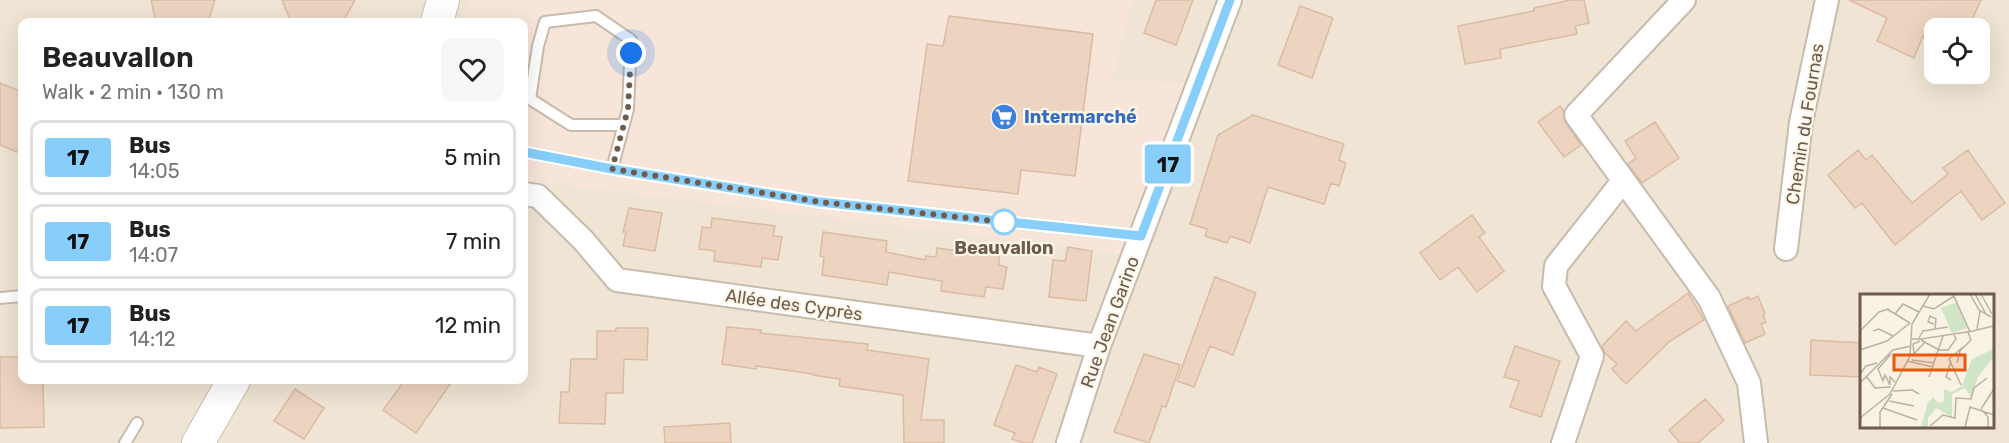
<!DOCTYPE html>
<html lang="en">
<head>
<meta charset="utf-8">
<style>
	:root { --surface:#fff; --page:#f6f6f6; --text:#222; --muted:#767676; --line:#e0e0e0 }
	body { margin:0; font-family:Rubik,sans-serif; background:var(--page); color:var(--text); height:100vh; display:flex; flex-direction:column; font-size:22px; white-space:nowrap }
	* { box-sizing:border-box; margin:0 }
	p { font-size:20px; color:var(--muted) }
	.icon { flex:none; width:33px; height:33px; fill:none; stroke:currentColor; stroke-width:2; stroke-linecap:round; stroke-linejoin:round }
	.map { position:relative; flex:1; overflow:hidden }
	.panel { position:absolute; left:18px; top:18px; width:510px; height:366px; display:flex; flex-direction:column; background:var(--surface); border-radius:12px; box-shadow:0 6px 24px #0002 }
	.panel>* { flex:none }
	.badge { padding:0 12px; border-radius:4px; font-size:21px; line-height:39px }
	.fabs { position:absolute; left:1924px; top:18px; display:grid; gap:12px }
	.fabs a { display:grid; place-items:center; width:66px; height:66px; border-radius:12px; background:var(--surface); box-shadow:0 6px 24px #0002; font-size:30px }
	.you { position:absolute; width:30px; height:30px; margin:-15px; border:4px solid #fff; border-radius:50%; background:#1a73e8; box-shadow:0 0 0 9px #1a73e833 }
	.map>.badge { position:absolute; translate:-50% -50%; box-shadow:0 0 0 3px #fff }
	.round { display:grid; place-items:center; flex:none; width:63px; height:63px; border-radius:12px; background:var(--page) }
	.overview { display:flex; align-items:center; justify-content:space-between; height:102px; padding:0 24px }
	h1 { font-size:28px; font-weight:600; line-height:45px }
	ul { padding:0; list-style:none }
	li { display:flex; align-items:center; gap:18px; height:75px; margin:0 12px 9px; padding:0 12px; border:3px solid var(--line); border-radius:12px }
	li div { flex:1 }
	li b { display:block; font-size:22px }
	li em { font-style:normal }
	li .badge { min-width:66px; font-weight:700; text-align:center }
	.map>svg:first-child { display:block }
	.residential { fill:#f0e5d4; fill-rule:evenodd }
	.commercial { fill:#f8e5da }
	.building { fill:#ecd4c0; stroke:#dcbba2; stroke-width:1.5 }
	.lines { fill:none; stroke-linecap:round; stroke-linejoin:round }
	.lane-casing { stroke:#c9bbac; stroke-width:14 }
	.street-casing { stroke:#c9bbac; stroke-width:26 }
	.secondary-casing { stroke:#cebdad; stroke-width:34 }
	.lane { stroke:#fff; stroke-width:10 }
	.street { stroke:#fff; stroke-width:22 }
	.secondary { stroke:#fff; stroke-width:32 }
	.line-casing { stroke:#fff; stroke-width:14 }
	.line { stroke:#87cefa; stroke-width:9 }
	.walk { stroke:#6f5b4d; stroke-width:6; stroke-dasharray:0 10.8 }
	.stop-dot { fill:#fff; stroke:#87cefa; stroke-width:3 }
	.labels { text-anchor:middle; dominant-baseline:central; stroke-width:4.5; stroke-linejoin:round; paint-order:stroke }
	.shop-label { font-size:18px; font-weight:bold; fill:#366cbe; stroke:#fdf7ea; text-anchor:start }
	.street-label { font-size:18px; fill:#6f5b4d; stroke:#fdf7ea }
	.stop-label { font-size:18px; font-weight:bold; fill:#6f5b4d; stroke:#fdf7ea }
	.inset-road { fill:none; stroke:#beb1a3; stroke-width:1.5 }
	.view { fill:#e8590c; fill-opacity:0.15; stroke:#e8590c; stroke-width:3 }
	.inset-edge { fill:none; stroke:#6f5b4d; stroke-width:3 }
</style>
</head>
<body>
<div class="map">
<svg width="2009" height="443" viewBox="0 0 2009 443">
	<rect width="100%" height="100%" fill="#f9f3e5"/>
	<path class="residential" d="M0,0h2009v443h-2009zM22,22h502v358h-502zM1935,28h45v46h-45zM1862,296h130v130h-130z"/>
	<path class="commercial" d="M469,0h663l-20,79 72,4 -59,171 -601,-74v-158h-65z"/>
	<path class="building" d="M151,0h64l-7,22h-52z
		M282,0h73l-12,22h-52z
		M1156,0h37l-17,45 -32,-12z
		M1570,0h14l5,23 -14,3 2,8 -77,15 1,9 -36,6 -7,-38 76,-15v-3z
		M1849,0h132l-13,28h-33v13l-12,-5 -9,22 -37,-17 10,-23z
		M1300,6l33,12 -21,60 -34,-13z
		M949,16l144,18 -18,142 -54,-6 -3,24 -110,-13 19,-137 16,2z
		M0,83l22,9v62l-22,-9z
		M1560,106l3,4 2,12 16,23 -17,12 -26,-35z
		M1253,115l91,29 -5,16 7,3 -7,23 -8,-3 -7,21 -56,-17 -18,56 -20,-7 -3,7 -22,-7 2,-7 -17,-5 28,-89z
		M1655,122l24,36 -37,25 -14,-19 8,-6 -11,-17z
		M1858,150l8,10 6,-5 40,48 36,-29 -5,-6 25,-18 37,53 -23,17 -21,-29 -66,54 -33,-42 -7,5 -27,-33z
		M629,208l33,5 -7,38 -32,-5 3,-14h-3z
		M1472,215l13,18 -6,4 25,34 -27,21 -19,-25 -18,13 -20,-27z
		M712,218l63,8 -2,10 9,1 -4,23 -16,-2 -1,9 -47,-6 1,-10 -16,-2 3,-22 9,1z
		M823,232l64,9 -1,11 39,8 1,-4 10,1 1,-9 62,8v9l8,2 -4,22 -17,-2 -2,10 -43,-6 1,-10 -53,-9 -2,13 -65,-10 2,-18 -4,-1z
		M1068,247l24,4 -6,50 -37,-4 4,-37 12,1z
		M1215,277l41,16 -23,62 -23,-9 -16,41 -17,-6z
		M1688,293l16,27 -34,21 -44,43 -14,-15 5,-5 -12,-11 -3,-7 24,-25 10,10z
		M1758,296l7,18 -2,1 3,7 -5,2 4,10 -20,9 -17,-37 20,-9 2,3z
		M727,327l34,3 -1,3 108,11 -1,6 62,9 -8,61h23v23h-40l-1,-48 -64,-9 1,-7 -27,-4v-1l-57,-8v3l-34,-5z
		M616,328h32l-1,32 -23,-1 -1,34h-17l-1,31 -46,-1 2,-31h8l2,-33h26v-28h19z
		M1811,340l51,3v34l-52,-2z
		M1515,346l45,15 -19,56 -31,-10 9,-26 -15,-4z
		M1144,354l36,11 -14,42 -4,-1 -13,37 -35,-11z
		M0,357h22v23h21l1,47 -44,1z
		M1016,365l21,7 2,-5 18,7 -25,69h-8l-12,-4 3,-6 -21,-8z
		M405,380h48l-37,53 -33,-23z
		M295,389l29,19 -20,31 -30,-18z
		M1705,399l19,21 -26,23h-18l-11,-13z
		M730,423l1,20h-66l-1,-16z"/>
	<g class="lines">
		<defs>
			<path id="lane" d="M524,152l88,17 208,33 321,34
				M612,169l16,-60 3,-69 -35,-24 -51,6 -7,24 -8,53 41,26h53
				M0,298l22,-2
				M125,443l12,-20"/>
			<path id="street" d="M1684,0l-108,115 133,183 40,85 7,60
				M524,194l14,2 45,44 34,40 482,66
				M1786,249l15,-127 26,-122
				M1068,443l31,-97 131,-346
				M1563,443l29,-87 -38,-70 2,-20 67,-85"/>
			<path id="secondary" d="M437,22l6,-22
				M198,443l36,-63"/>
		</defs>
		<use href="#lane" class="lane-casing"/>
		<use href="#street" class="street-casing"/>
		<use href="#secondary" class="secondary-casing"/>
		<use href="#lane" class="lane"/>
		<use href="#street" class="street"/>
		<use href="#secondary" class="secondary"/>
	</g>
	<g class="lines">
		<defs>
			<path id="line" d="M524,152l88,17 208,33 321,34 89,-236"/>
		</defs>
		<use href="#line" class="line-casing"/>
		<use href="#line" class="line"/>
		<path class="walk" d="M631,53l-3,56 -16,60 208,33 184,20"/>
	</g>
	<defs>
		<symbol id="supermarket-disc" viewBox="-11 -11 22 22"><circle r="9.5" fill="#3f7fe0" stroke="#fdf7ea"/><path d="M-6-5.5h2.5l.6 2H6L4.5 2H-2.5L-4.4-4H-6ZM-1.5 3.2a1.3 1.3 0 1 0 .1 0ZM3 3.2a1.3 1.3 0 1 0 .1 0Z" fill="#fff"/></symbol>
	</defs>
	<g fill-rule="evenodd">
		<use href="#supermarket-disc" x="989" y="102" width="30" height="30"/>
	</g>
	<circle class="stop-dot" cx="1004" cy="222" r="12"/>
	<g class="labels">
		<g class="shop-label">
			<text x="1024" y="117">Intermarché</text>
		</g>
		<g class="street-label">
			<text transform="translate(1805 124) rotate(-81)">Chemin du Fournas</text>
			<text transform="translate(794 305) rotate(8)">Allée des Cyprès</text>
			<text transform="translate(1110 322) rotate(-70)">Rue Jean Garino</text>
		</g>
		<g class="stop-label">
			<text x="1004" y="248">Beauvallon</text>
		</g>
	</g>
	<g transform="translate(1860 294)">
		<rect width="134" height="134" fill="#f9f3e5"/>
		<path d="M97,8l10,26 -15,5 -11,-25zM133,55v9l-15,19 -7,20 -6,-9 -13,6v23l-16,-9 -8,10v9h-7l7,-25 5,-5 5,6 6,-2v-12l8,3 10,-6 10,-27z" fill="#d0e5c5"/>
		<path class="inset-road" d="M93,0l17,38M110,0l9,16 12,7M115,0l11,20M121,0l11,20M63,12l11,3 20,-13M27,15l23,14M134,16v24M35,20l8,-10 16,8M74,30l-6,-2 2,-6 6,3 -1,9M117,35l3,-18M0,37l19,-19 10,-3M13,37l6,-2 14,7M113,37l20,-5M51,44l1,-14 18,-30M59,44l4,-7 25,-4M61,45l52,-8M61,46l18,10h9l8,-11 -2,-4M60,47l-7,3 1,10 11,-12M0,56l27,-9 23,-18M31,60l-13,15 5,12 2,-6 5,10v-8l5,5M52,66l22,3M47,67l26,6M97,69l3,-12 11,-11 -3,-8M0,80l6,-8 11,-3M6,82l9,12 16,-1M69,83l14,-41M91,86l-5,-3 5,-16M0,89l33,-33 18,-4M101,91l-12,-26 14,-12M33,97l19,-1 7,4M29,107l25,5M23,114l34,12M121,115l13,-20M122,116l6,7v10M0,124l30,-24 20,-38 1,-17h12M70,132l13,-11 12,3 1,-20 15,1 3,-11 13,-10M20,133v-15l12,-18M105,133l5,-20 24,8"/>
		<path class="view" d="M34,61h71v15h-71z"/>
		<rect width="134" height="134" class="inset-edge"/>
	</g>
</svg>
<div class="fabs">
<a><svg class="icon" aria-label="locate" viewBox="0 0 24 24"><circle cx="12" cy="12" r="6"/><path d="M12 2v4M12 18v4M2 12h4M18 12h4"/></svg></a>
</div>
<div class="you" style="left:631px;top:53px"></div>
<b class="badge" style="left:1168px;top:164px;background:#87cefa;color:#111">17</b>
<section class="panel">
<div class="overview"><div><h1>Beauvallon</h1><p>Walk · 2 min · 130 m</p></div><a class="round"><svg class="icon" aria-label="heart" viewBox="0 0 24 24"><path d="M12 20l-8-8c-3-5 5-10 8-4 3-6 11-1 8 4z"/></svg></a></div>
<ul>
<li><span class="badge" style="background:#87cefa;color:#111">17</span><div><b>Bus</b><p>14:05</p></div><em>5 min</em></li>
<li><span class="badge" style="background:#87cefa;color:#111">17</span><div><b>Bus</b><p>14:07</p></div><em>7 min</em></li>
<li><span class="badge" style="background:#87cefa;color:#111">17</span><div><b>Bus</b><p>14:12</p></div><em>12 min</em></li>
</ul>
</section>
</div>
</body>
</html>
